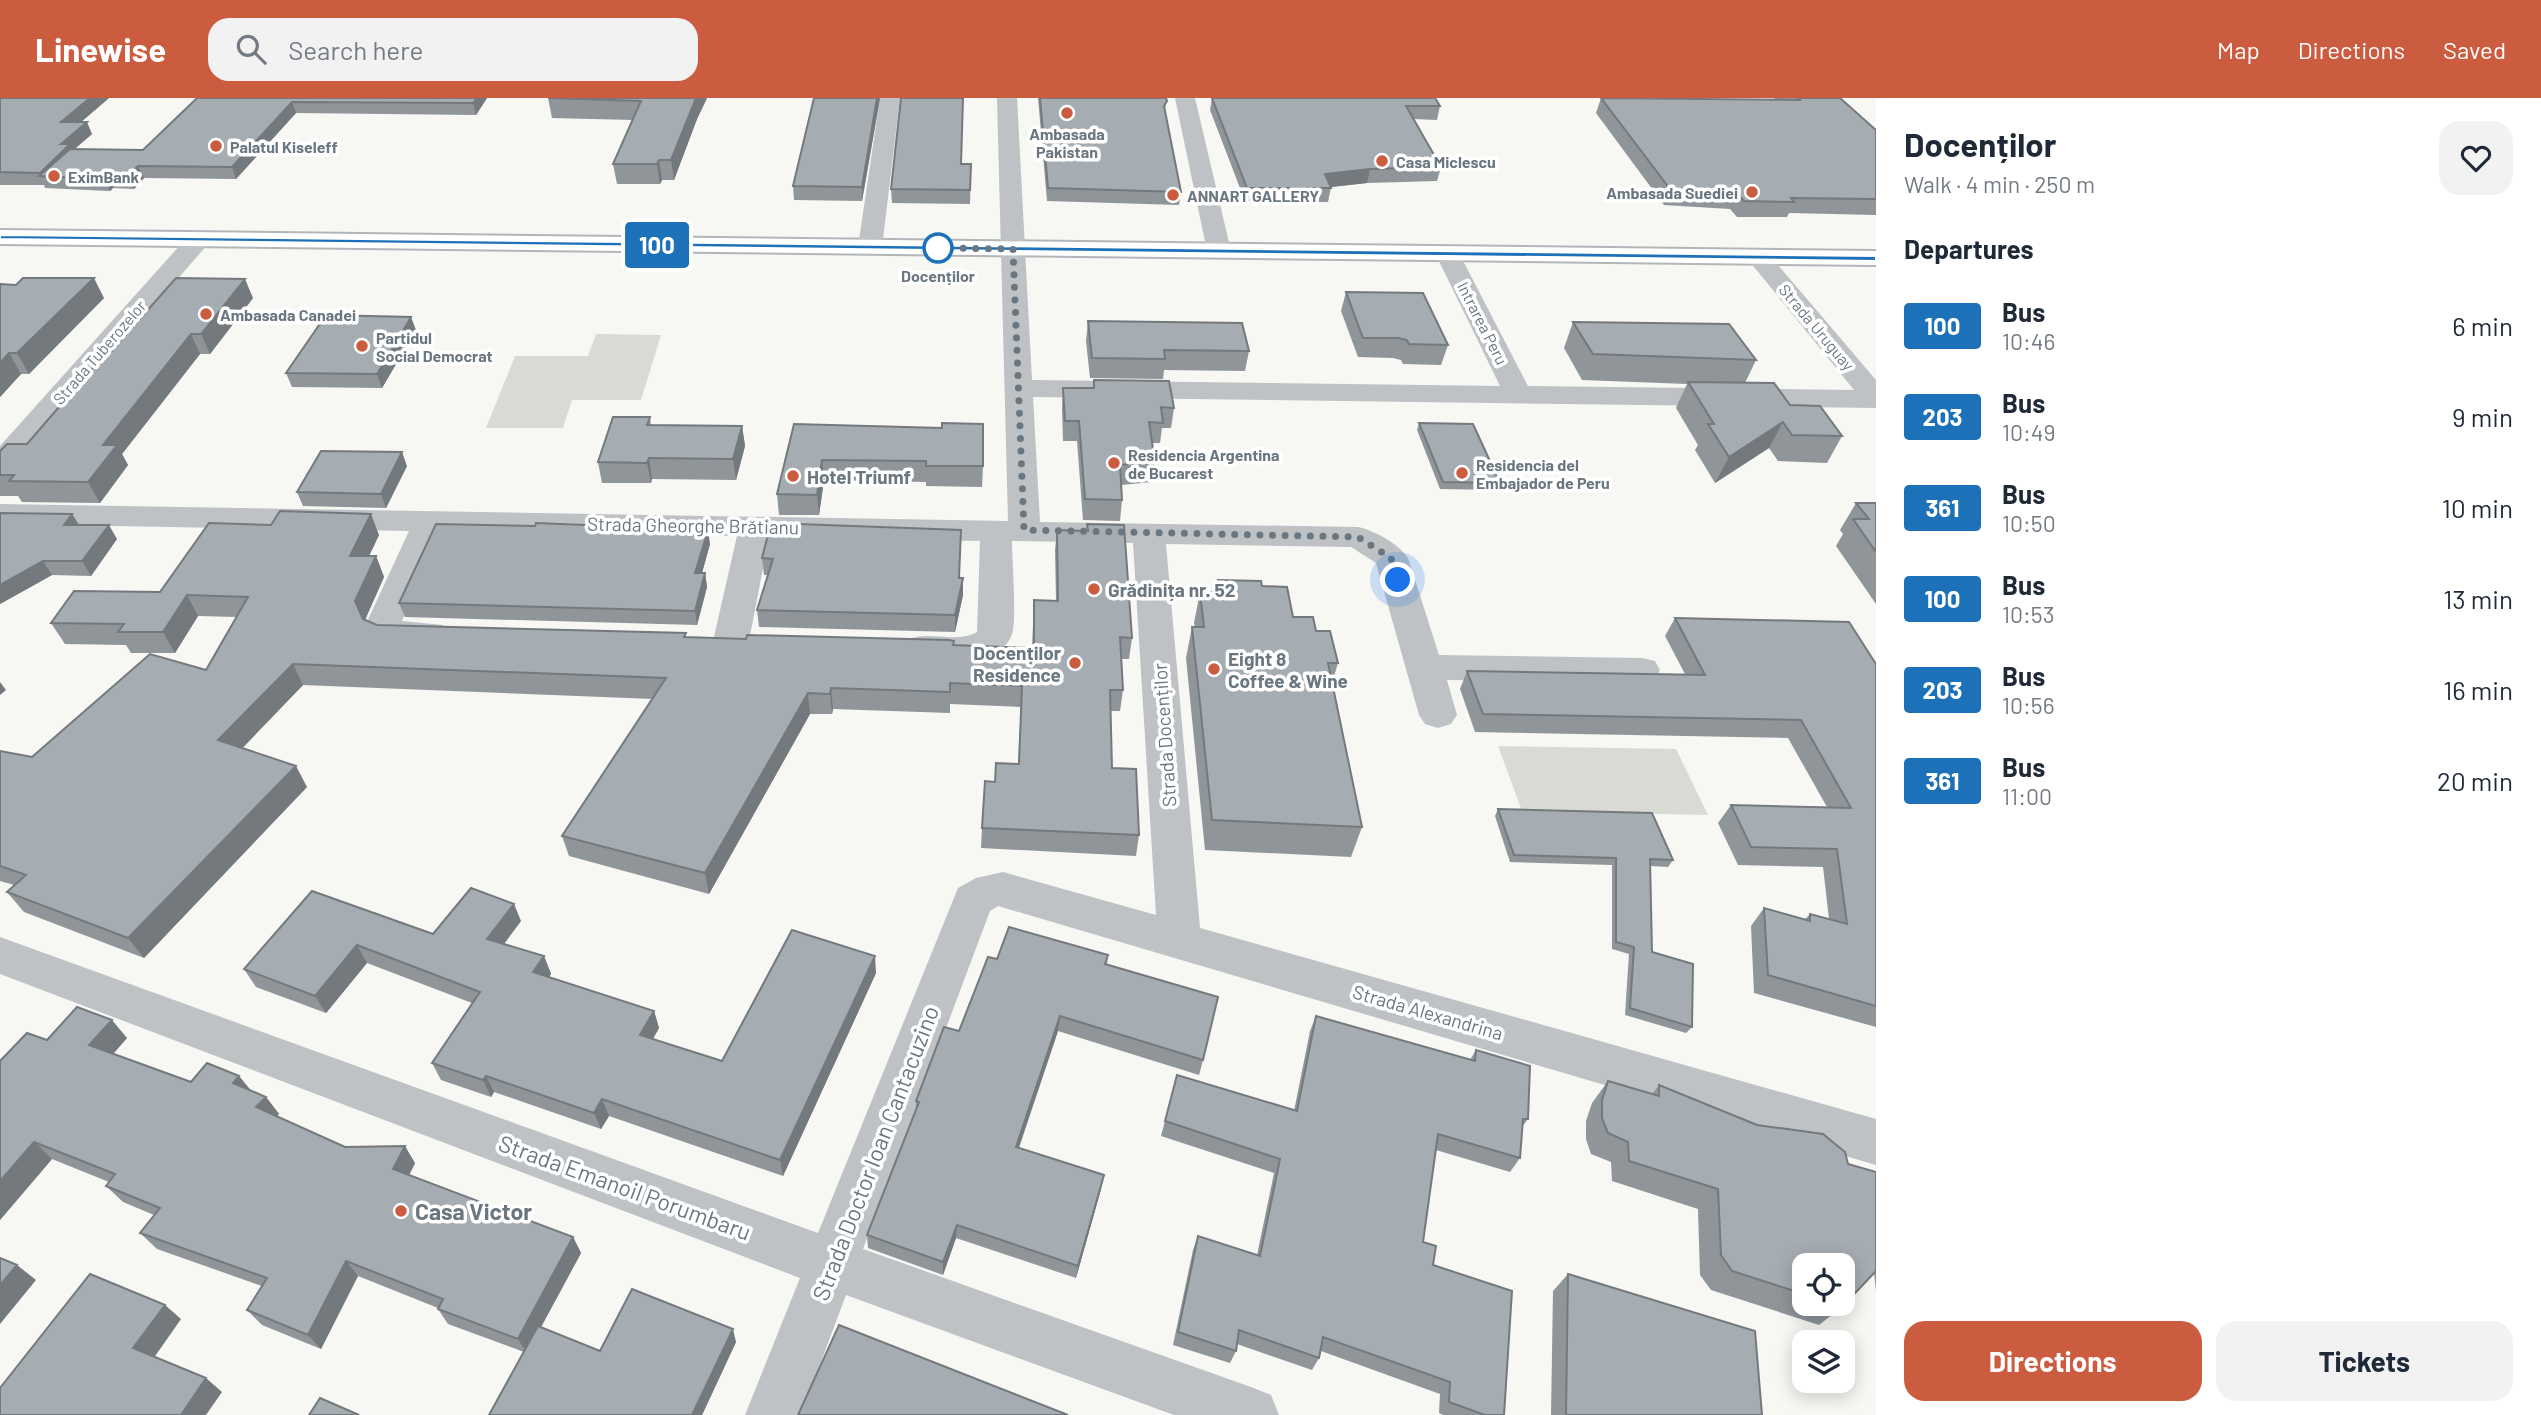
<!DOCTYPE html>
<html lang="en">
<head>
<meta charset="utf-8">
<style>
	:root { --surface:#fff; --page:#f2f2f3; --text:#1f2937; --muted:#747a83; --accent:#cc5c3f }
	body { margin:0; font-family:Barlow,sans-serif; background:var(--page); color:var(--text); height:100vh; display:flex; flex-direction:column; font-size:26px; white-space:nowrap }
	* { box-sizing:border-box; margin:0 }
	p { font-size:23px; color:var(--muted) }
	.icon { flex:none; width:38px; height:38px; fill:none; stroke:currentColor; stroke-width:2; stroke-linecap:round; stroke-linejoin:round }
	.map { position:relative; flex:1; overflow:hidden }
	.side { display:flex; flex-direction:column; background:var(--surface); width:665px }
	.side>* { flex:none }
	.badge { padding:0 14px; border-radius:5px; font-size:24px; line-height:46px }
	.tools { position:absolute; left:1792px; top:1155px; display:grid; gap:14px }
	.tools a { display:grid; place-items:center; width:63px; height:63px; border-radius:14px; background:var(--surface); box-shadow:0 4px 18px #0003; font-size:35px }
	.you { position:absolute; width:35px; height:35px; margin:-18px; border:5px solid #fff; border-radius:50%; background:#1a73e8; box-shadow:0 0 0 10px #1a73e833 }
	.map>.badge { position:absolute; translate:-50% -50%; box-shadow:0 0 0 4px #fff }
	h2 { padding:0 28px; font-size:26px; line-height:63px }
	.round { display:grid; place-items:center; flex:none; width:74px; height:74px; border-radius:21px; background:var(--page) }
	.summary { display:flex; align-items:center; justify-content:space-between; height:119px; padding:0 28px }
	h1 { font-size:33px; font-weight:700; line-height:52px }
	.cta { display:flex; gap:14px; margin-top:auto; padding:14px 28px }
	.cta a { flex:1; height:80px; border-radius:21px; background:var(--accent); color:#fff; font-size:28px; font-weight:700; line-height:80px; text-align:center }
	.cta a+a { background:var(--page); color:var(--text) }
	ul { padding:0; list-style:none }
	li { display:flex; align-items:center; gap:21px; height:91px; padding:0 28px }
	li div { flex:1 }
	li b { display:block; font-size:26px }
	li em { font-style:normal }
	li .badge { min-width:77px; font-weight:700; text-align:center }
	header { display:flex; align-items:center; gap:42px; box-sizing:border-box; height:98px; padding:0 35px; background:var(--accent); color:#fff }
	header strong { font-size:33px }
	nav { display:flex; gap:38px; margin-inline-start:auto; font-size:24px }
	.search { width:490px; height:63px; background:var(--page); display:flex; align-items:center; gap:18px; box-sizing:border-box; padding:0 24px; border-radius:21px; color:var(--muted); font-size:26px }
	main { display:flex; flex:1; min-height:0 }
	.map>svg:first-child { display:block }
	.green { fill:#d7dbd4 }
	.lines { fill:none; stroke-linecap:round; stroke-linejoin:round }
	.primary-casing { stroke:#b2b6b9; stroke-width:4 }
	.minor { fill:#bec2c5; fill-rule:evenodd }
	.primary { fill:#fff; fill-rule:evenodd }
	.wall { fill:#8f9599; fill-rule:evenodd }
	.shaded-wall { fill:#74797d }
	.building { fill:#a6adb2; stroke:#74797d; stroke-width:2 }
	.line { fill:#1d71b8; stroke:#fff; stroke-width:2 }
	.walk { stroke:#6a7781; stroke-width:7; stroke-dasharray:0 12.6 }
	.poi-dot { fill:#cc5c3f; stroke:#fff; stroke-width:2.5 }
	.stop-dot { fill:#fff; stroke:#1d71b8; stroke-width:3.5 }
	.labels { text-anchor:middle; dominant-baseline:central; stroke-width:7; stroke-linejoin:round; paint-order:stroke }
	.far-poi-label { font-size:16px; font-weight:bold; fill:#6a7781; stroke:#fff; text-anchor:start }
	.far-stop-label { font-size:16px; font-weight:bold; fill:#6a7781; stroke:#fff }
	.far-street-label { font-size:16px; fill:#6a7781; stroke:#fff }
	.poi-label { font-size:19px; font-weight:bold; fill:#6a7781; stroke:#fff; text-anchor:start }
	.street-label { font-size:19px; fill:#6a7781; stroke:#fff }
	.near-street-label { font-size:23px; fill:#6a7781; stroke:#fff }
	.near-poi-label { font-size:23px; font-weight:bold; fill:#6a7781; stroke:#fff; text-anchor:start }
</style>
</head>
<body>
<header>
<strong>Linewise</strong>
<div class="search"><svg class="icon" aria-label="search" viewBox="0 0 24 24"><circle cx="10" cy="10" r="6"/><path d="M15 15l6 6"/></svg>Search here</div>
<nav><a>Map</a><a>Directions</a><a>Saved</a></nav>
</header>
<main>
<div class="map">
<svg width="1876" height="1317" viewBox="0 0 1876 1317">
	<rect width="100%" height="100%" fill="#f7f7f4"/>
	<path class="green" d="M596,236l65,1 -20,65h-69l-9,28h-77l29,-72h73z
		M1498,648l178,3 32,66 -186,-4z"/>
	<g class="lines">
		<defs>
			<path id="primary" d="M0,132l1876,21v14l-1876,-21z"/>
		</defs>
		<use href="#primary" class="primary-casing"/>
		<path class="minor" d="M880,0h20l-18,149 -3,5h-18l-3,-5z
			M997,0h20l15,282 468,6 -65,-133 3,-5h18l3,5 69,133 326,4 -108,-133 3,-5h18l109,128v28l-843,-11 7,125 318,5c17,4 40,16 50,31l31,97 203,3 13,3 5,9 -5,9 -13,3 -195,-2 10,35 -6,9 -13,4 -13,-4 -6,-9 -43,-152 -25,-16 -185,-3 34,384 676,191v46l-878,-259 -8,5 -127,338 388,138 20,8 8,20h-105l-328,-120 -45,120h-56l55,-137 -800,-304v-37l818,296 140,-345 18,-10 27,-6 153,43 -23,-372 -121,-2c0,19 5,79 0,93 -10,33 -74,27 -100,20l-5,-8 5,-8c21,-6 47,5 65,-6l3,-91 -211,-4 -20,104 -6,8 -12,4 -12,-4 -6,-8 24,-105 -296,-5 -39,90 41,4 6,8 -6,8c-24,7 -64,9 -78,-15l44,-95 -409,-7v-20l1008,17z
			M1175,0h20l36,153 -3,5h-18l-3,-5z
			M199,134l9,2 3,5 -3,5 -197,226 -11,3v-27l190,-212z"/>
		<use href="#primary" class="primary"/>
	</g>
	<path class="wall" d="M0,0h109l-28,24 11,12 -17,15 68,1 54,-52h290l-11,17 -180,-2 -60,66 -92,-1 -10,11 -21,-1 -3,3 -65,-3 -1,-3h-44z
		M548,0h159l-10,21 -23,61h-12l-2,4h-43l-4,-20 20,-44 -81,-2z
		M814,0h66l-18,103 -68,-1 -1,-14z
		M1038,0h128l-1,13 16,81 -2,13 -132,-4z
		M1212,0h223l5,8 -3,14 -23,-1 27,48 -4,14 -70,2 -36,4 -3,15 -83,-1 -35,-91z
		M1601,0l175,2 -2,-2h66l36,32v85l-87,-2 -2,4h-50l-7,-8 -66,-4 -68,-92z
		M961,66h10l-1,40 -78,-1 -1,-14z
		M0,186l104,14 -75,76h-8l-21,23z
		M1346,194l102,53 -7,20 -38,-1 -2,-4 -8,-2 -35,-1 -17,-46z
		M253,200l-43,56h-10l-78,100 6,11 -28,38 -78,-1 -4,-6h-18v-45l27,-7 81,-89z
		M1088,223l161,30 -4,20 -81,-1 -1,9 -73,-1 -4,-37z
		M1573,224l183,38 -11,23 45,22 52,31 -15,27 -49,-2 -9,-13 -54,35 -20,-33 3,-5 -22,-37 11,-24 -105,-4 -18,-32z
		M416,232l-34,58 -90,-1 -6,-14z
		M1094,282l80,28 -3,20h-9l-2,15h-8l3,19 -3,20 -31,3 1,15 -2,21 -37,-1 -6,-79h-14l-1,-33 1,-20h30z
		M650,319l1,8 91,1 3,20 -9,34 -84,-1 -1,4h-49l-4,-21z
		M1419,325l81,60 -3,7 -57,-1 -23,-59z
		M794,326l189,42 -1,21 -56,-1v-4l-102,-2 -5,35h-40l-2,-21z
		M407,368l-21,42 -83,-2 -6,-14z
		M1856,405h20v101l-40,-58 7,-12 -3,-4z
		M72,416l7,11 38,14 -26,37 -39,-1 -52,29z
		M771,425l188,55 4,17 -8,37 -196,-5 -2,-17 10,-35h-3l-2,-17z
		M1087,426l45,114 -3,21h-8l2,31 -3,21h-9l1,57 27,67 -3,21 -155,-8 1,-20 13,-46 23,-18 3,-57 -71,-3v9l-117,-4 -1,5h-22l-101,180 -140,-38 -7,-20 91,-137 -350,-14 -61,63 65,39 -163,171 -120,-46 -17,-20 7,-7 -14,-4v-130l32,6 174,-87 31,-53 -39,-1 -23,37h-44l-5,-8 -61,-1 -14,-21 109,-31 219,-57 -10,21h7l8,21 -19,43 12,5 309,8v4l346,11 2,-48 22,1 -1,-51 2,-20 30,1z
		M710,446l-8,29h3l2,14 -10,38 -292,-8 -6,-14z
		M1218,482l44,6 31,31 23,14 22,32 -6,20 30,144 -11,30 -146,-7 -19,-192 6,-31h3l-1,-4 6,-31h15z
		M1675,520l201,46v363l-122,-34 -3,-67 13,-18 41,11 5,-5 19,5 -6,-52 -85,-2 -20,-42 13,-18 96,2 -39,-69 -313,-6 -15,-43 7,-18 218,3 -20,-38z
		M1498,711l175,51 -5,7 -18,-1 2,86 40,75 -6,6 -61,-18 4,-61 -17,-5v-84l-102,-3 -15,-46z
		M312,793l121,43 88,-13 -17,23 40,12 7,18 -2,3 105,34 5,17 -6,11 69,22 154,-88 -93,203 -174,-60 -8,13 -107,-37 -3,5 -50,-17 -9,-17 40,-60 -105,-40 -41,50 -70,-26 -12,-18z
		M1108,857l-1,9 96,96 -4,15 -141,-44 -39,117 82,41 -25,89 -120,-40 -13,37 -75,-27 -1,-13 49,-125v-9l43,-70 38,-72z
		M1316,918l154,44 6,-10 52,69 -6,8 -2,31 -10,14 -74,-22 -13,92 81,173h-61l-4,-2 1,-19 -119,-43 -2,7 -7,12 -75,-26 -1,7 -6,12 -57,-18 20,-95 5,-14 59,19 17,-82 -113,-37 16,-61 117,36 16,-80z
		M127,940l-14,16 78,28 48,-6 12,15 15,6 13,17 -2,2 68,31 70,16 -6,12 164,62 8,16 -40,74 59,24 136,-9 -34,73h-213l35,-63 -76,-28 -10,-15v-1l-80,-32 -37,73 -59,-24 -15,-15 15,-24 -105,-37 -17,-16 14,-18 -31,-13 -17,-16 3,-4 -57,-23 -52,61v-159l47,-21z
		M1608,983l44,13 7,-9 189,79 28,8v119l-2,-18 -31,33 -24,19 -108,-35 -11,-15 -2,-66 -86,-28 -1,-19 -20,-8 -5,-15v-18l6,-18zM1804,1167l39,39h-39z
		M1568,1176l194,141h-211l2,-124z"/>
	<path class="shaded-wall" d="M90,0h19l-42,36 -6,-12z
		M477,0h10l-11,17 -3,-12z
		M696,0h11l-10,21 -23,61 -3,-20z
		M877,0h3l-18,103v-14z
		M292,4l4,11 -60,66 -4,-12z
		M87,24l5,12 -50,42 -2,-3 21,-29z
		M659,62l3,20 -2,4 -3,-20z
		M138,68l6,12 -10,11 -6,-13z
		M1370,71l-3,14 -45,5 3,-14z
		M107,78l6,12 -3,3 -5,-12z
		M94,180l10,20 -75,76 -12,-21z
		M245,181l8,19 -43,56 -9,-20z
		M411,219l5,13 -34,58 -5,-14z
		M191,236l9,20 -78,100 6,11 -28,38 -12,-21 15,-37z
		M9,255l12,21 -21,23v-34z
		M1783,324l-14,26 -54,35 14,-26z
		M742,328l3,20 -9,34 -3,-21z
		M402,354l5,14 -21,42 -5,-14z
		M649,360l3,21 -1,4 -4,-20z
		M822,362l2,20 -5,35 -2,-20z
		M72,416l9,14 -17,-3z
		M371,416l8,21 -20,42 -9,-21z
		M109,427l8,14 -26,37 -9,-15z
		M708,432l2,14 -12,43 -3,-14z
		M376,458l8,21 -20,45 -9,-21z
		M43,463l9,14 -52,29v-19z
		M705,475l2,14 -10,38 -2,-14z
		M963,480v17l-8,37v-17z
		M187,497l11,21 -23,37 -12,-21z
		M293,566l10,21 -73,76 -12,-21z
		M0,584l6,8 -6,5z
		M831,590l2,21 -1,5 -2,-20z
		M808,595l2,21 -101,180 -4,-21z
		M296,668l11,21 -163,171 -16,-20z
		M514,806l7,17 -27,36 -7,-18z
		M357,847l10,18 -41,50 -11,-17z
		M544,858l7,18 -11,16 -7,-18z
		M875,858l1,17 -93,203 -3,-16z
		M654,913l5,17 -14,24 -5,-17z
		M1060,918l-2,15 -44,130 2,-14z
		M112,922l15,18 -22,25 -16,-18z
		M239,978l14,17 -20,-10z
		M486,978l8,16 -3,5 -8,-17z
		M266,999l13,17 -10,10 -13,-17z
		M602,1001l7,17 -8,13 -7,-16z
		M34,1044l18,17 -52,61v-39z
		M405,1048l10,17 -11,22 -11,-16z
		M1104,1077l-3,14 -25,89 2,-12z
		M957,1127l-1,13 -13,37v-13z
		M573,1139l8,16 -54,100 -9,-14z
		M346,1163l12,15 -37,73 -13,-14z
		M17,1167l19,15 -36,44v-39z
		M165,1207l16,14 -30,43 -18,-14z
		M733,1231l3,13 -34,73h-10z
		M206,1280l16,14 -16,23h-25z"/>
	<path class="building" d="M0,0h90l-29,24h26l-26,22h9l-30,29 -40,-1z
		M197,0h280l-4,5 -181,-1 -60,65 -94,-1 -10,10h-21l-2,3 -66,-3 31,-27 73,1z
		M548,0h148l-25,62h-12l-2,4h-44l28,-63z
		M814,0h63l-15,89 -69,-1z
		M901,0h62l-2,66h10l-1,26 -79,-1z
		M1040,0h126l1,3 -3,5 17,86 -133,-4z
		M1212,0h223l5,8h-34l35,61 -71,2 -45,5 6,14h-84z
		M1601,0l199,2 -2,-2h42l36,32v69l-85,-1 3,4 -50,-1 -7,-8 -67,-4z
		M23,180h71l-77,75h-8l-9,10v-79l16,1z
		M176,180l69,1 -44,55h-10l-88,111h14l-29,37 -79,-1 5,-6h-14v-24l7,-7h20l77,-89h4z
		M1346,194l77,1 25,52 -39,-1 -2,-4 -9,-2h-35z
		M326,217l85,2 -34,57 -91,-1z
		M1088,223l154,2 7,28 -85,-1 1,9 -73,-1z
		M1573,224l156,2 27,36 -163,-6z
		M1094,282l75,1 5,27 -13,-1 2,16 -14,-1 6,40 -35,3 2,35 -37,-1 -6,-78h-14l-2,-33h31z
		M1688,284l86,1 16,22 30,1 22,30 -50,-1 -9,-13 -54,35 -21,-33h6z
		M613,319h37l-3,8 95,1 -9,33 -84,-1 -2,5 -49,-1z
		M942,325l41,1v42h-57v-5l-104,-1 -5,35 -40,-1 17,-70 148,4z
		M1419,325l54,1 27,59 -57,-1z
		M321,353l81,1 -21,42 -84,-2z
		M1856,405h20v49l-23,-33h16z
		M280,413l91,3 -21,42h26l-21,45 8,18 14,6 309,8 -2,4 62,2 1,-4 202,5 5,1 -1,4 81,3v-48l24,1 -1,-71 31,1 -1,-7 37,1 8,113 -12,-1 3,53h-13l2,78 24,1 3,66 -157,-7 3,-47 10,1 1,-19 23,1 3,-78 -72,-3v9l-119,-4 -1,6 -22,-1 -103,180 -143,-37 104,-158 -373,-14 -75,76 78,26 -168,172 -121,-46 19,-17 -26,-9v-115l32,6 118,-103 56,16 42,-73 -61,-2 -24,37h-45l6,-8 -73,-1 23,-32 86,1 49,-69 62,2z
		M0,415l72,1 -8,11h45l-27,36h-39l-43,24z
		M536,425l172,7 -13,43h10l-10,38 -296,-8 37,-79 99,2z
		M771,425l190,7 -2,48h4l-8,37 -198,-5 16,-51 -11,-1z
		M1218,482l43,1 1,5 25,1 6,30h20l3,14h14l8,32h-10l34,164 -150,-7 -20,-193h12l-4,-35h19z
		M1675,520l174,4 27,42v342l-108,-31 -4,-67 46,13v-7l37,10 -10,-75 -86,-2 -20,-42 120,3 -50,-88 -318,-6 -16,-43 238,4z
		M1498,711l154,4 21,47 -23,-1 2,93 41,12 -1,63 -62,-19 4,-61 -18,-5v-84l-102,-3z
		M471,790l43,16 -27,35 57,17 -11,16 121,39 -14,24 82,26 70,-131 83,26 -95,204 -178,-61 -8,14 -108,-37 -3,4 -51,-17 48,-71 -123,-47 -42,51 -71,-27 68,-78 121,43z
		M1009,829l99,28 -3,9 113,33 -15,63 -143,-44 -44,131 88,28 -26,91 -121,-41 -14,37 -76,-27 52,-133 -3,-1 28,-74 15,4 29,-74 9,2z
		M77,909l35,13 -23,25 102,37 16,-19 32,13 -6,7 33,14 -10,10 89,40 60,-1 -12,23 180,68 -55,102 -80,-30 5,-10 -97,-38 -38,74 -61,-25 20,-32 -127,-45 20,-25 -54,-22 9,-12 -81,-32 -34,39v-120l27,-28 20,7z
		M1316,918l159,45 1,-11 54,16 -2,53h-5l-3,39 -82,-24 -15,108 13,4 -3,19 79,26 -8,124h-19l-36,-13 1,-20 -127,-45 -4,21 -80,-28 -3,21 -58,-19 20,-96 62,20 20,-97 -115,-38 12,-46 120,36z
		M1608,983l51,15v-11l98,40 66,9 22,18 3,12 28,8v99l-33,35 -8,-2h8v-39h-39v29l-72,-23 -11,-16 -3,-66 -89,-28 -1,-19 -20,-9 -6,-15v-18z
		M0,1160l17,7 -17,20z
		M90,1176l75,31 -32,43 73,30 -25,37h-181v-27z
		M1568,1176l187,57 7,84h-196z
		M632,1191l101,40 -41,86h-203l49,-89 62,25z
		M839,1227l229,90h-270z
		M320,1300l39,17h-50z"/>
	<path class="line" d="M0,137l1876,21v5l-1876,-22z"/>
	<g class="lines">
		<path class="walk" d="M938,150l75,1 11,281 334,7 33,21 7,22"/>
	</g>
	<g class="poi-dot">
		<circle cx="1067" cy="15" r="7"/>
		<circle cx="216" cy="48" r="7"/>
		<circle cx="1382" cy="63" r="7"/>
		<circle cx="54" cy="78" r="7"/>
		<circle cx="1752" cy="94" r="7"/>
		<circle cx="1173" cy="97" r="7"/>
		<circle cx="206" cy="216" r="7"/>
		<circle cx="362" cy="248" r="7"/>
		<circle cx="1114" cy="365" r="7"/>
		<circle cx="1462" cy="375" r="7"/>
		<circle cx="793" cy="378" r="7"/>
		<circle cx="1094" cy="491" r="7"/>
		<circle cx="1075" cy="565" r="7"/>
		<circle cx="1214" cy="571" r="7"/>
		<circle cx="401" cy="1113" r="7"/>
	</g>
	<circle class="stop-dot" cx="938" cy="150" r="14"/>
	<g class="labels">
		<g class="far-poi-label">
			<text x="1067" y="35" text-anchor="middle">Ambasada<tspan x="1067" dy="18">Pakistan</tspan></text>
			<text x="230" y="48">Palatul Kiseleff</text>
			<text x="1396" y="63">Casa Miclescu</text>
			<text x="68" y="78">EximBank</text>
			<text x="1738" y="94" text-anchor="end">Ambasada Suediei</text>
			<text x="1187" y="97">ANNART GALLERY</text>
			<text x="220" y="216">Ambasada Canadei</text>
			<text x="376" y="239">Partidul<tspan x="376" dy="18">Social Democrat</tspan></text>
			<text x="1128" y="356">Residencia Argentina<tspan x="1128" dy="18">de Bucarest</tspan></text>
			<text x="1476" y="366">Residencia del<tspan x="1476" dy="18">Embajador de Peru</tspan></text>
		</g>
		<g class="far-stop-label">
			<text x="938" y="177">Docenților</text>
		</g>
		<g class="far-street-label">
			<text transform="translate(1483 225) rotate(63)">Intrarea Peru</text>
			<text transform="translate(1817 229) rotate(50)">Strada Uruguay</text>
			<text transform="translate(99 254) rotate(-49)">Strada Tuberozelor</text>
		</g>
		<g class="poi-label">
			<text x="807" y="378">Hotel Triumf</text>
			<text x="1108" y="491">Grădinița nr. 52</text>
			<text x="1061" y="554" text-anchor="end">Docenților<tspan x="1061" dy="22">Residence</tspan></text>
			<text x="1228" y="560">Eight 8<tspan x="1228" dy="22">Coffee &amp; Wine</tspan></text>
		</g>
		<g class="street-label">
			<text transform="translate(693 427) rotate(1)">Strada Gheorghe Brătianu</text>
			<text transform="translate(1164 637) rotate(-94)">Strada Docenților</text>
			<text transform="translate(1428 914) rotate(16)">Strada Alexandrina</text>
		</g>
		<g class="near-street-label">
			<text transform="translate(875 1055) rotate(-69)">Strada Doctor Ioan Cantacuzino</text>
			<text transform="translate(625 1089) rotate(20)">Strada Emanoil Porumbaru</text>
		</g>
		<g class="near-poi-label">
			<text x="415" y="1113">Casa Victor</text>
		</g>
	</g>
</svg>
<div class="tools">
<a><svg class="icon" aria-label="locate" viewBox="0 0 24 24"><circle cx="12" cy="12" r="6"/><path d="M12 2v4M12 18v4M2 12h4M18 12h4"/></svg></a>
<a><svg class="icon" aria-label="layers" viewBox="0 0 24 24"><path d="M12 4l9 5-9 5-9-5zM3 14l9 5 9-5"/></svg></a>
</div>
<div class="you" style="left:1398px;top:482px"></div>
<b class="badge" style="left:657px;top:147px;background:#1d71b8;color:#fff">100</b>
</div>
<section class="side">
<div class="summary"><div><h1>Docenților</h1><p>Walk · 4 min · 250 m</p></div><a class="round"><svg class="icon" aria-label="heart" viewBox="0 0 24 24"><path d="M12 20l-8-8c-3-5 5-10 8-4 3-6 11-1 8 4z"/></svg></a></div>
<h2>Departures</h2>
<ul>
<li><span class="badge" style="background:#1d71b8;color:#fff">100</span><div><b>Bus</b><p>10:46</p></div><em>6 min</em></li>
<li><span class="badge" style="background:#1d71b8;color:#fff">203</span><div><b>Bus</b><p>10:49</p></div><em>9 min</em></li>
<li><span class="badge" style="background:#1d71b8;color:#fff">361</span><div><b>Bus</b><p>10:50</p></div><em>10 min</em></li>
<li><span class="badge" style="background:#1d71b8;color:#fff">100</span><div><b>Bus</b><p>10:53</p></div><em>13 min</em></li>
<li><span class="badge" style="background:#1d71b8;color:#fff">203</span><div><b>Bus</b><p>10:56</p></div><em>16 min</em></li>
<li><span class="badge" style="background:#1d71b8;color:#fff">361</span><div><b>Bus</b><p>11:00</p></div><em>20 min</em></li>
</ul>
<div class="cta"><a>Directions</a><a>Tickets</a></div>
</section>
</main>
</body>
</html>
